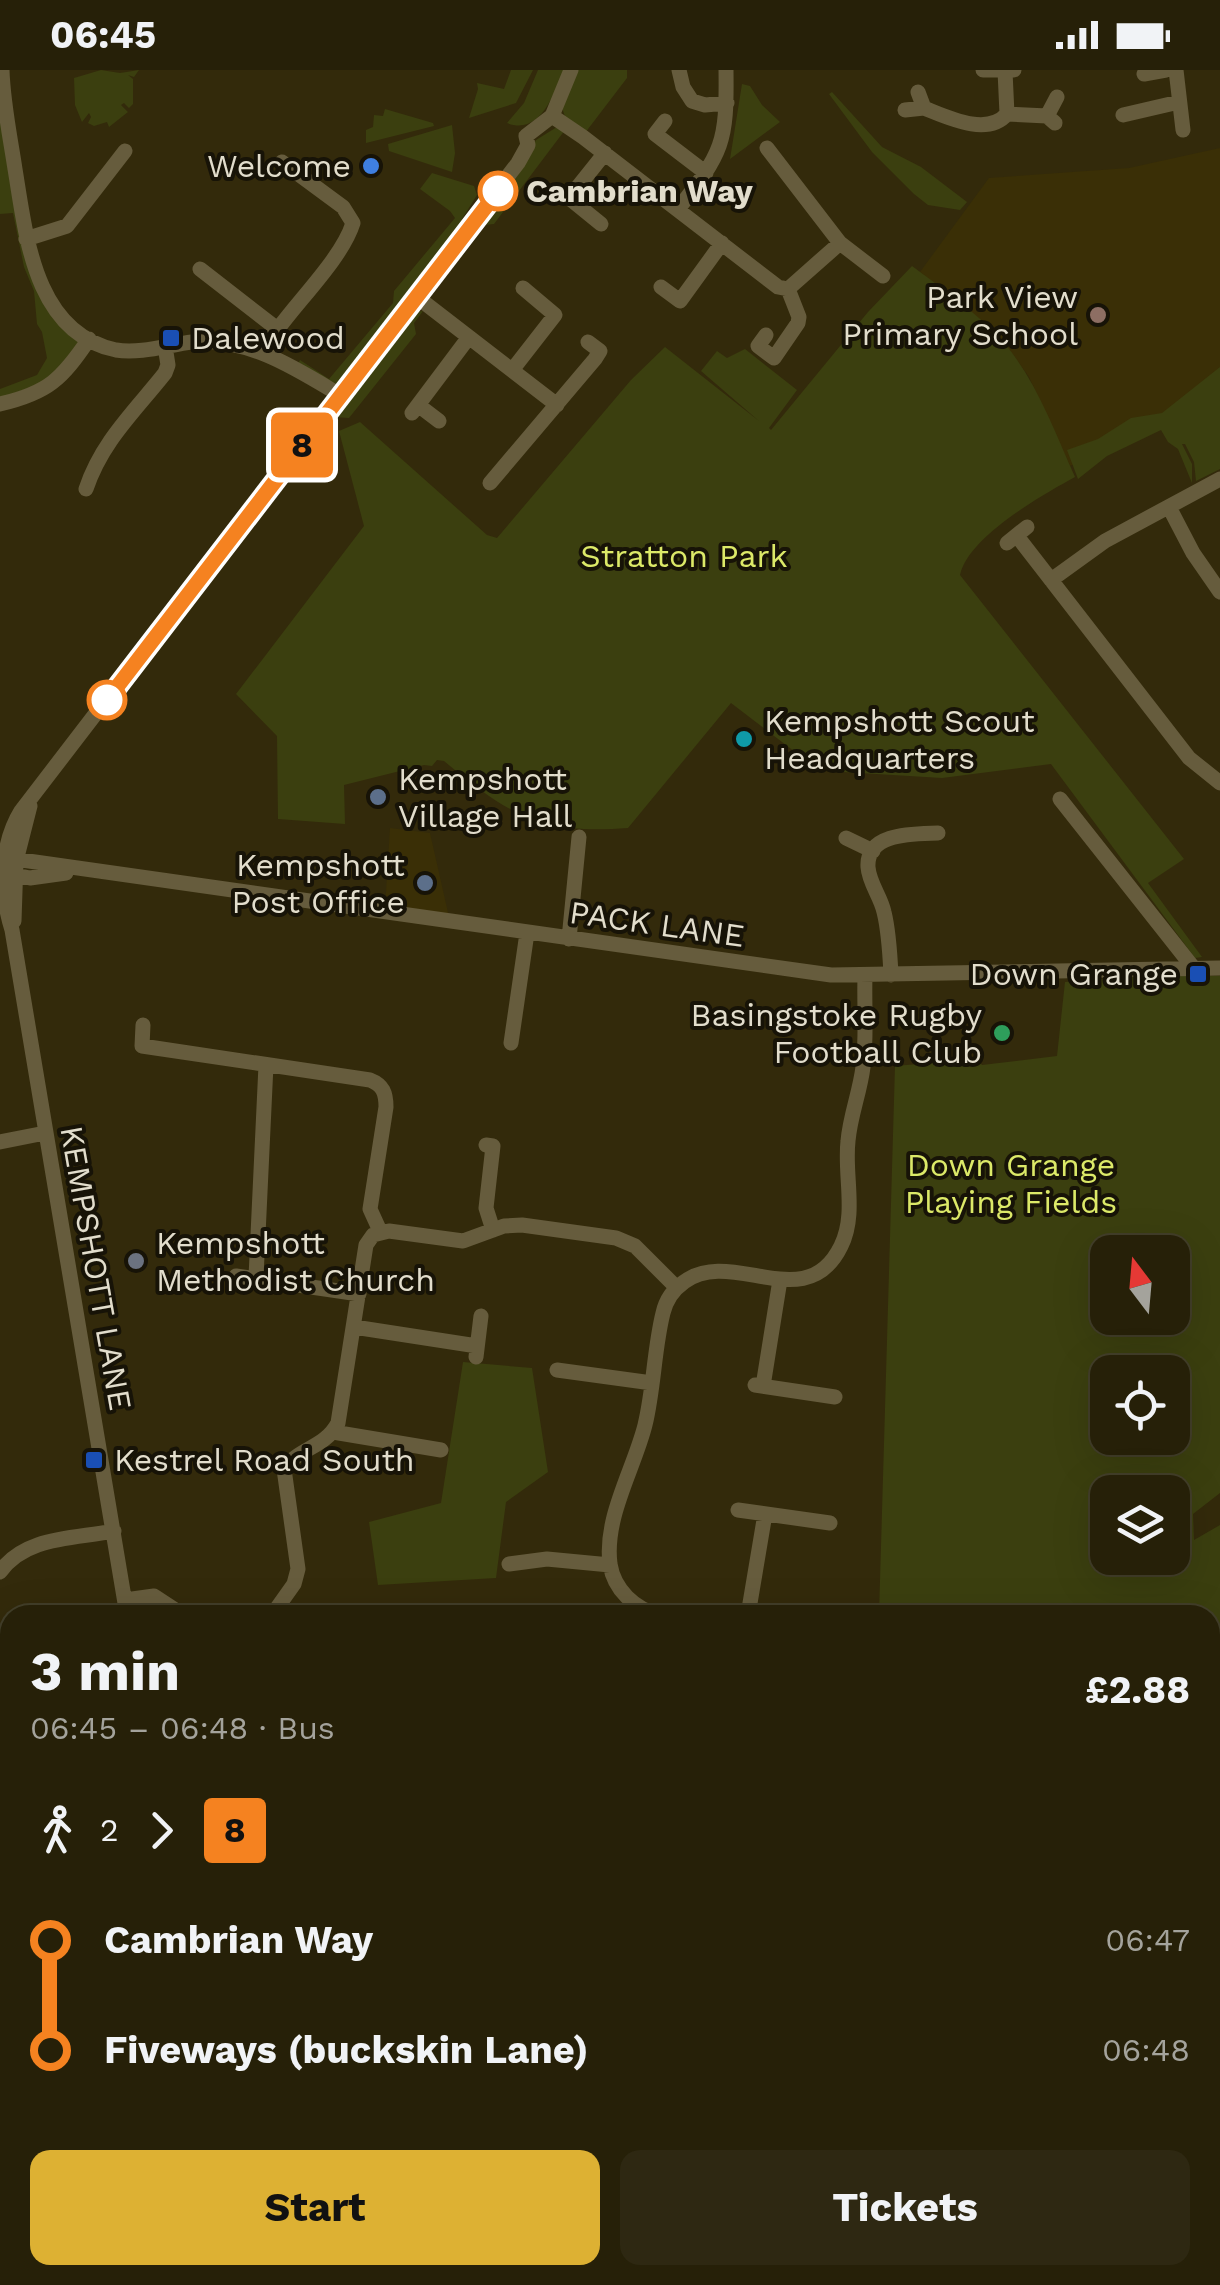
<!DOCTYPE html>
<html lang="en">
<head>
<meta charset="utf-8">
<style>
	:root { --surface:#262008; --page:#2e2812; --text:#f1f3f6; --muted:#a4a39c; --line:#423e29; --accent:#ddb133 }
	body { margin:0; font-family:"Work Sans",sans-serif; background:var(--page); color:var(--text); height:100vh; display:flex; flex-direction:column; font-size:38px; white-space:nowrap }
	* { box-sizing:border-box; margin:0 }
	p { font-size:32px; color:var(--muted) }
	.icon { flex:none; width:55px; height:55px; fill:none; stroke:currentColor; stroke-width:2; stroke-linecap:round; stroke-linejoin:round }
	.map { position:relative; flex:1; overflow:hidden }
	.details { position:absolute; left:0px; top:1535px; width:1220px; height:680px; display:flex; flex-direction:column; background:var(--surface); border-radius:30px 30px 0 0; box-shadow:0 10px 40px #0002,0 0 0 2px var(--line) }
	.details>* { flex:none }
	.badge { padding:0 20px; border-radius:8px; font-size:35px; line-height:65px }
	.needle { width:65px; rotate:344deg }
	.controls { position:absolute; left:1090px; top:1165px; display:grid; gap:20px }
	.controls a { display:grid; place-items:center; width:100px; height:100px; border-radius:20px; background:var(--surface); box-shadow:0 10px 40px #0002,0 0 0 2px var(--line); font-size:50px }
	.map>.badge { position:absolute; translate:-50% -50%; box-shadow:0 0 0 5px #fff }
	.legs { display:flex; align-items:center; gap:15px; height:110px; padding:0 30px; font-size:32px }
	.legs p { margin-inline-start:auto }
	.summary { display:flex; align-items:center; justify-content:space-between; height:170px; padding:0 30px }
	h1 { font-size:55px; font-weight:700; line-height:75px }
	.action { display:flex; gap:20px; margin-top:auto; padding:20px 30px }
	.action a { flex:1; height:115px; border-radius:20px; background:var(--accent); color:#111; font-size:40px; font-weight:700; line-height:115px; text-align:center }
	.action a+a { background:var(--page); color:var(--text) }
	ul { padding:0 30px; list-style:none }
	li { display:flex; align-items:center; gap:35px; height:110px; font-size:38px }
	li i { display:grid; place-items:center; width:15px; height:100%; margin:0 12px; background:currentColor }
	li i::after { content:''; width:25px; height:25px; margin:-12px; border:8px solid; border-radius:50%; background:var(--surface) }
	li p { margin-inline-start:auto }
	li:first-child i { background:linear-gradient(#0000 50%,currentColor 0) }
	li:last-child i { background:linear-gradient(currentColor 50%,#0000 0) }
	.status { display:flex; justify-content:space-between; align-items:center; height:70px; padding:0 50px; background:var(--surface); direction:ltr }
	.status svg { height:28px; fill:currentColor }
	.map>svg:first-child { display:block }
	.built { fill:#3a2f06 }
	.green { fill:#3b3f0f; fill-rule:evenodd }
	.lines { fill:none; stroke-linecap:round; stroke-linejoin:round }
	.minor { stroke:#665c3d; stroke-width:15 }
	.line-1-casing { stroke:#fff; stroke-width:22 }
	.line-1 { stroke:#f58220; stroke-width:15 }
	.shop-dot { fill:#3f7fe0; stroke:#171307; stroke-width:4 }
	.stop-1-dot { fill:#fff; stroke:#f58220; stroke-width:5 }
	.education-dot { fill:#8d6e63; stroke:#171307; stroke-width:4 }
	.transit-dot { fill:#1a4fb4; stroke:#171307; stroke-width:4 }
	.culture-dot { fill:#0f9aa8; stroke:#171307; stroke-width:4 }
	.service-dot { fill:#5c6f8a; stroke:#171307; stroke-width:4 }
	.leisure-dot { fill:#2e9e5b; stroke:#171307; stroke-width:4 }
	.worship-dot { fill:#6b7280; stroke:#171307; stroke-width:4 }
	.labels { text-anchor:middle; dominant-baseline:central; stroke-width:8; stroke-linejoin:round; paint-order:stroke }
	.poi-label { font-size:32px; fill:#e2ddcc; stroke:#171307; text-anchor:end }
	.stop-label { font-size:32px; font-weight:bold; fill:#e2ddcc; stroke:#171307; text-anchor:start }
	.park-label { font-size:32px; fill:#dce968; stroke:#171307 }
	.street-label { font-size:32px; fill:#e2ddcc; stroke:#171307 }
</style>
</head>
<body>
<div class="status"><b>06:45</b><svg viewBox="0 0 49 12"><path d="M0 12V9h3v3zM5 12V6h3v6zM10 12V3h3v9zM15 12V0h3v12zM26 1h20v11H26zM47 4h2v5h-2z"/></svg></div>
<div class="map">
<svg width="1220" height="2215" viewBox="0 0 1220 2215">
	<rect width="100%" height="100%" fill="#332a0b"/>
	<path class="built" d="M1220,78v245l-150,73 -41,-89 -21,-29 -88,-76 69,-94 140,-10z
		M390,758l40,5 19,84 -64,-9z
		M383,2205h190l1,10h-189z"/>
	<path class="green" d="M101,0l19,3 19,-3 -5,7 -6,-2 5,4v25l-4,4 -5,-5 -3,2 7,7 -19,15 -2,-5 -13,4 -6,-3 3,-6 -2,-4 -7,9 -7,-17 -1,-27z
		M511,0h22l-17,33 -47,15 9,-29 -1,-6 27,6z
		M538,0h26c-10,24 -24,66 -57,53l17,-20z
		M577,0h50v8l-42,55 -19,-14 -4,-11z
		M742,14l8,2 12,19 18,17 -50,37z
		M832,22l50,55 39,20 46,35 -7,8 -32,-5 -14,-11 -42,-42 -43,-58z
		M0,33l17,120 61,120 -28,38 -50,17v-9l37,-14 10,-17 -5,-26 -5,-8 -3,-33 -10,-24 -11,-54 -13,1z
		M385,39l48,14 1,3 -68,17v-13l7,-3 1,-12 9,1z
		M452,55l3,28 -3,19 -63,-21 -1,-7z
		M557,57l8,3 -71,94 -10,1 -2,-3 36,-47 18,-35z
		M432,103l42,13 3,9 -15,24 3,5 -124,160 -3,1 -40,-21 2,-4 29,19 64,-76 1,-12 61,-73 -5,-7 -30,-22z
		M912,196c27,20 55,40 79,63 41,39 61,97 84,148 -33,18 -107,60 -115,98l224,284 -36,24 54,74 -7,1 -144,-194 -109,14 -148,-9 5,-14 -68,-52 -103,125c-87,7 -119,-13 -184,-67l-7,-1 -5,6 -8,-1 -80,20 1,39 -67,-5 -1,-83 -41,-42 128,-168 -25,-95 21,-9 127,113 10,3 134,-158 34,-33 94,74 -58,-50 16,-20 10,7 18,-9 52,41 -28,38 2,2 97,-118z
		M423,241l-9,12 2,11 -67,84 -16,-1 80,-105z
		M1220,297v102l-24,12 -2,-19 -9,-18h-3l10,20v19l-14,-34 -10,-7 -7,-12 -54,26 -29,23 -11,-29 31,-11 33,-21 31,-5z
		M1158,904l62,2v517l-27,21 1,26 26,-15v760h-118l-14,-10h122v-660h-331l16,-549 82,-7 5,6 75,-9 8,-74zM1108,1182h64v66h-64zM1108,1302h64v66h-64zM1108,1422h64v66h-64z
		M463,1292l69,6 16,104 -42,30 -10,76 -118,7 -9,-63 72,-19z
		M0,2107h10v98h9l2,10h-21z"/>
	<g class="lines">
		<path class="minor" d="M2,0c1,33 8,66 13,99 11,66 19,164 101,181 24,4 52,-5 76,-8 56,-5 103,26 148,53
			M679,0l4,17 9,14 13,4 22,-2
			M983,0h31
			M1176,0l7,60
			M1005,1l2,43
			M1144,4l22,-4
			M924,38c23,9 63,29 83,6l40,2
			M905,40l19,-2 -6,-16
			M1123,45l56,-13
			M552,46l31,21 195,150 10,2 52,-46 -73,-95
			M665,51l-10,13 51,39
			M1055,53l-8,-7 10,-19
			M678,139c45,-57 49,-66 48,-139
			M601,154l-32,-26 36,-45
			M26,169l41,-13 58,-75
			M840,173l43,33
			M200,199l76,59
			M661,217l19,14 42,-58
			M417,227l140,108
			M766,265l-8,11 16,12 24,-35 1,-6 -11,-28
			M262,282c23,-40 78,-88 91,-129l-10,-16 -61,-45
			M513,299l42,-54 -32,-27
			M0,334c48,-11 62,-25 89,-65
			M418,335l21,16
			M412,343l57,-76
			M490,413l105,-124 5,-8 -12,-9
			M86,419c16,-48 49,-78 79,-116l3,-8 -3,-19
			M1169,437l24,46 27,39
			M1017,466l172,222 31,25
			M1007,473l20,-16
			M1051,510l54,-39 115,-62
			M1060,729l132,167
			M846,768l27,13
			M0,787l831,118 389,-7
			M10,804l20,4 36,-5
			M14,851l2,-60 14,-55
			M569,869l10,-102
			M891,905c-1,-21 -2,-43 -7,-63 -3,-15 -15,-29 -16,-45 -2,-35 47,-33 70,-34
			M143,955l-1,21 228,34c13,5 16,13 16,27l-16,102 10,22
			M511,973l16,-110
			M0,1072l45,-9
			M486,1075l7,1 -7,62 7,22
			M236,1206l123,18
			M256,1207l10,-212
			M354,1257l123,19
			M476,1287l5,-41
			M557,1300l95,13
			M755,1315l80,12
			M763,1316l17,-106
			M333,1362l108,18
			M738,1440l92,13
			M509,1494l38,-5 63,6
			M0,1502c25,-36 74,-33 114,-41
			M125,1530l29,-4 29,19
			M127,1545l-115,-685c-12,-38 -12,-85 9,-119l497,-648 10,-18 -2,-9 26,-20 19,-46
			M272,1545l22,-31 4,-15 -14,-100c14,-21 41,-21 54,-46l28,-178 7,-10 16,-4 74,10 41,-15 18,-1 94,13 19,8 42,42
			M659,1545c-24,-6 -45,-25 -49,-51 -6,-47 24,-95 35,-139 9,-37 9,-76 18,-112 3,-13 11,-24 21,-31 48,-36 122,36 157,-36 16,-32 3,-71 7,-105 2,-25 12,-49 15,-74 4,-30 1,-61 2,-91
			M748,1545l17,-101
			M0,1974l10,-13
			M0,2049l10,-1
			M83,2205l2,10
			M241,2205l2,10
			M660,2205l1,10
			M1067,2205l14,10
			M925,2215l8,-10"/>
	</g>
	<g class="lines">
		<defs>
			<path id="line-1" d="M107,630l391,-509"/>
		</defs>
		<use href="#line-1" class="line-1-casing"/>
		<use href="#line-1" class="line-1"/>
	</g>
	<circle class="shop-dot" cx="371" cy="96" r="10"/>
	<g class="stop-1-dot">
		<circle cx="498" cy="121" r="18"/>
		<circle cx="107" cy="630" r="18"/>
	</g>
	<circle class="education-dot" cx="1098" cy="245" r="10"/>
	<g class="transit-dot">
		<rect x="161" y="258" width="20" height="20" rx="5"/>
		<rect x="1188" y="894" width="20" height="20" rx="5"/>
		<rect x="84" y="1380" width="20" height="20" rx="5"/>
	</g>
	<circle class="culture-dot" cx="744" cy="669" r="10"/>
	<g class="service-dot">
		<circle cx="378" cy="727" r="10"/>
		<circle cx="425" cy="813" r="10"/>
	</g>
	<circle class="leisure-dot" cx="1002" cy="963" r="10"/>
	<circle class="worship-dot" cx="136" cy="1191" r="10"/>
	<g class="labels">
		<g class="poi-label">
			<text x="351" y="96">Welcome</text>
			<text x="1078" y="227">Park View<tspan x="1078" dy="37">Primary School</tspan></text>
			<text x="191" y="268" text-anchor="start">Dalewood</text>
			<text x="764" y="651" text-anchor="start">Kempshott Scout<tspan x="764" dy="37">Headquarters</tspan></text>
			<text x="398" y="709" text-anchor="start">Kempshott<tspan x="398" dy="37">Village Hall</tspan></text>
			<text x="405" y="795">Kempshott<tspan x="405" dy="37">Post Office</tspan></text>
			<text x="1178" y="904">Down Grange</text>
			<text x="982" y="945">Basingstoke Rugby<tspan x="982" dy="37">Football Club</tspan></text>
			<text x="156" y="1173" text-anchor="start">Kempshott<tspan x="156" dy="37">Methodist Church</tspan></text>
			<text x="114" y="1390" text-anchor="start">Kestrel Road South</text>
		</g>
		<g class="stop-label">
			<text x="526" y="121">Cambrian Way</text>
		</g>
		<g class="park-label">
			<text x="684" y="486">Stratton Park</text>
			<text x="1011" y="1095">Down Grange<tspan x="1011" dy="37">Playing Fields</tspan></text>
		</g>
		<g class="street-label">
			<text transform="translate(657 854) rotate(8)">PACK LANE</text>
			<text transform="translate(96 1198) rotate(80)">KEMPSHOTT LANE</text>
		</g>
	</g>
</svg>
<div class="controls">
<a><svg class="needle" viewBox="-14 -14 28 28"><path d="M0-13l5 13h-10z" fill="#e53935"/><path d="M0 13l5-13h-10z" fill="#a4a39c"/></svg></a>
<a><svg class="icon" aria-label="locate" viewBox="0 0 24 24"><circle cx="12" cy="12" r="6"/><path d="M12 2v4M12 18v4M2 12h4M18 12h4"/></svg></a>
<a><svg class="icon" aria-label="layers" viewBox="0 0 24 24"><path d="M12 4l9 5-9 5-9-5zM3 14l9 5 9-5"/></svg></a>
</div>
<b class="badge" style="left:302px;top:375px;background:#f58220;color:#111">8</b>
<section class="details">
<div class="summary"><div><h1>3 min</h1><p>06:45 – 06:48 · Bus</p></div><b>£2.88</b></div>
<div class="legs"><svg class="icon" aria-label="walk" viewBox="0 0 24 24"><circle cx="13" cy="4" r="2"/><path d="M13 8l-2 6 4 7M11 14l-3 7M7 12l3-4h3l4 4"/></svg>2<svg class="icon" aria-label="forward" viewBox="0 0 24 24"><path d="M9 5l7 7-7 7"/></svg><b class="badge" style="background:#f58220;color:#111">8</b></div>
<ul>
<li><i style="color:#f58220"></i><b>Cambrian Way</b><p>06:47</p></li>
<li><i style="color:#f58220"></i><b>Fiveways (buckskin Lane)</b><p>06:48</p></li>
</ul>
<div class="action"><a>Start</a><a>Tickets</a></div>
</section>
</div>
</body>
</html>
